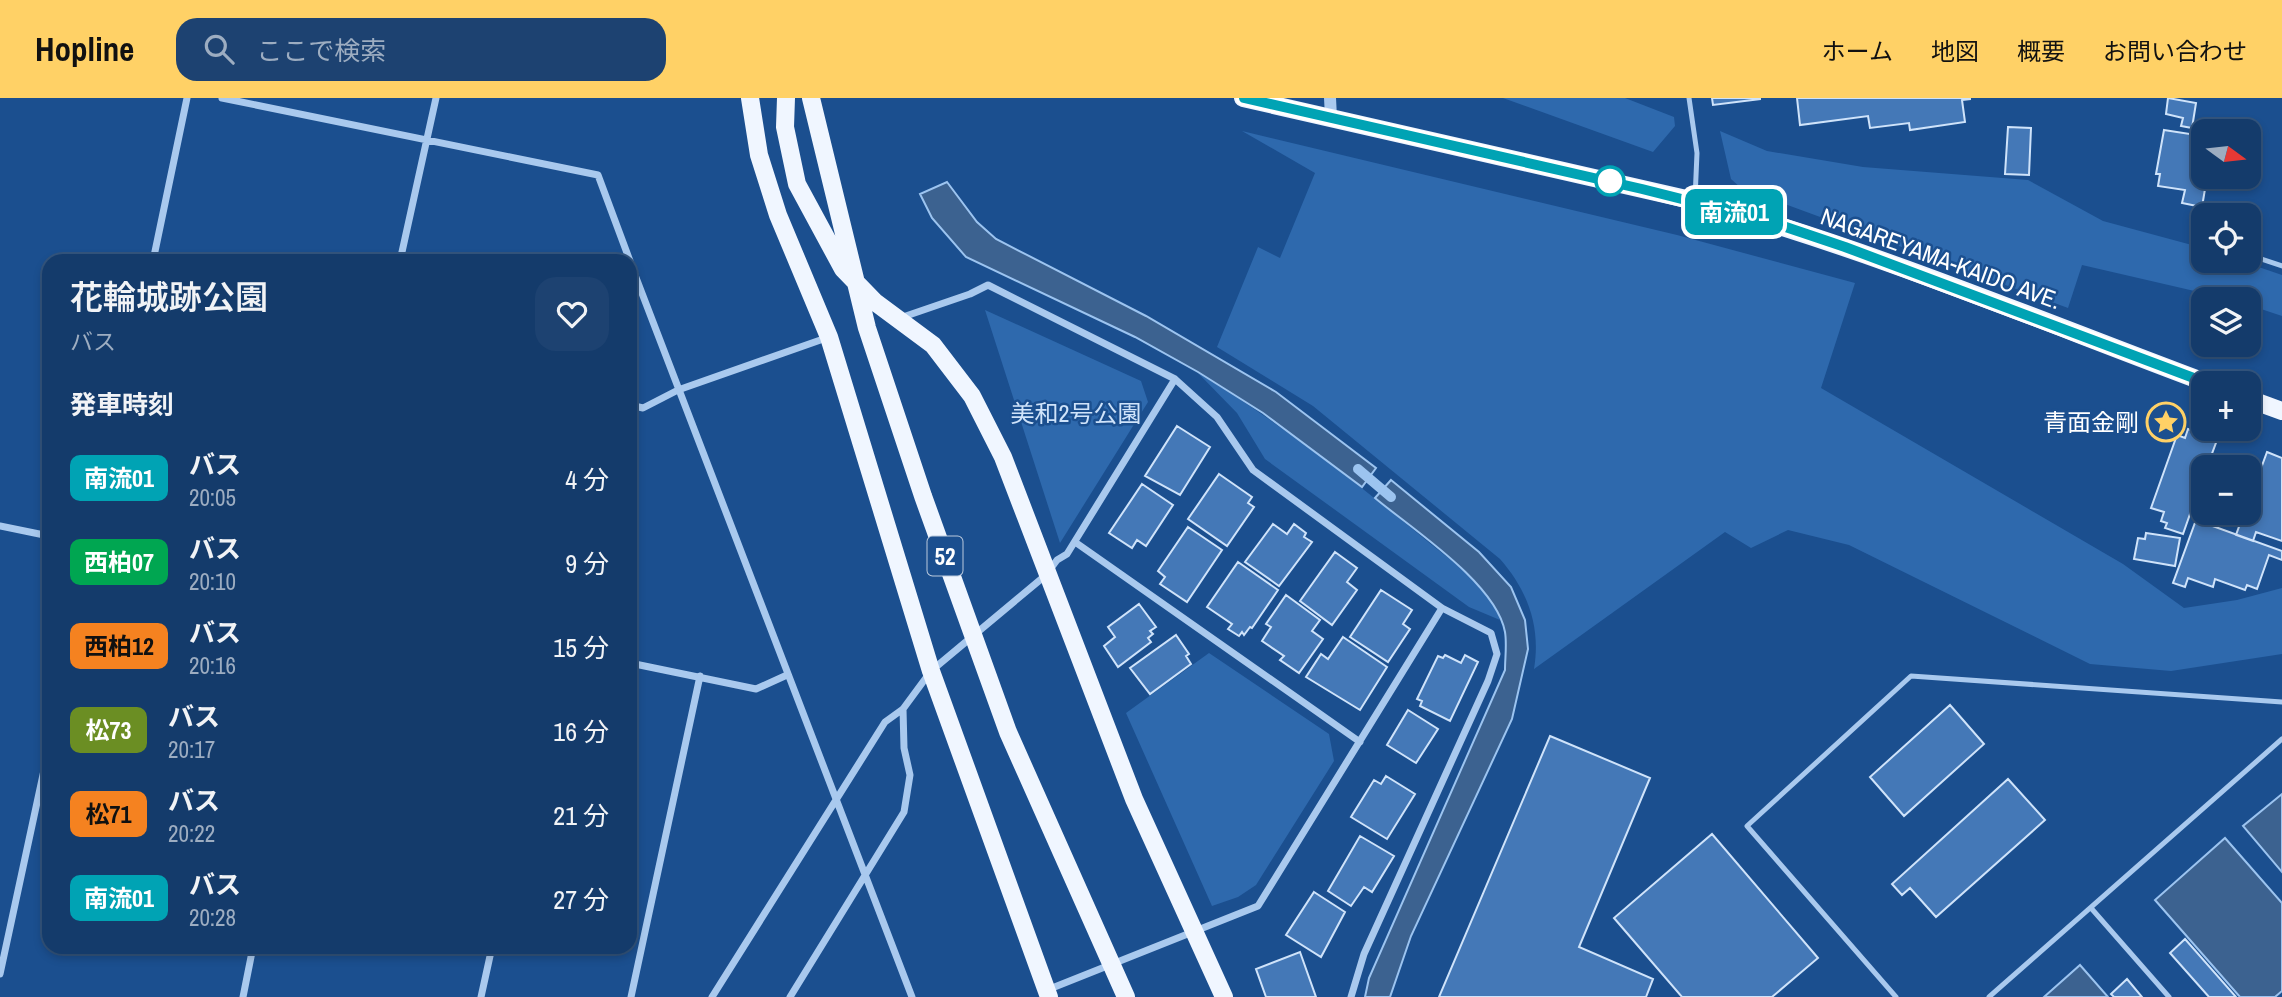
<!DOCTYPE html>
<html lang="ja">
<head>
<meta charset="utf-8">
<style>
	:root { --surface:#143b6b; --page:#1d4271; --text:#f1f3f6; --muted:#9dadc1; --line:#33557e; --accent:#ffd166 }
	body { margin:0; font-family:"Archivo Narrow","Noto Sans JP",sans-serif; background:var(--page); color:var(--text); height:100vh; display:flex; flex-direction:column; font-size:26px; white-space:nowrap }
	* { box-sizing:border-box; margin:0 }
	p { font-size:23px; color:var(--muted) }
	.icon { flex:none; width:38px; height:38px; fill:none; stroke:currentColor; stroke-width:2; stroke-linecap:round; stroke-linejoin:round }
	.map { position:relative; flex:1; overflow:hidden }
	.panel { position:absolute; left:42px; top:156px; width:595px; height:700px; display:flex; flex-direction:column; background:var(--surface); border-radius:21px; box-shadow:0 4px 10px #0003,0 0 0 2px var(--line) }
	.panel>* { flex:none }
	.badge { padding:0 14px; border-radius:10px; font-size:24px; line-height:46px }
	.needle { width:46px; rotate:105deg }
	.tools { position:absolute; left:2191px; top:21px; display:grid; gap:14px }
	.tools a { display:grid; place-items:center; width:70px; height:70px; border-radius:14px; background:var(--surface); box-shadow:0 4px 10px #0003,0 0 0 2px var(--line); font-size:35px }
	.map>.badge { position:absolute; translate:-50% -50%; box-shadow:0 0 0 4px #fff }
	h2 { padding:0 28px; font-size:26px; line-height:63px }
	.round { display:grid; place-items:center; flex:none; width:74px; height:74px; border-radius:21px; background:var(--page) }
	.head { display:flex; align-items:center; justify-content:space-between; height:119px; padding:0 28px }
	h1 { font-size:33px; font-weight:600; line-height:52px }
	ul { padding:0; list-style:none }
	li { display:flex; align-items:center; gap:21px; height:84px; padding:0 28px }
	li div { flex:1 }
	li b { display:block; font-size:26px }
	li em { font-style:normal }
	li .badge { min-width:77px; font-weight:700; text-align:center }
	header { display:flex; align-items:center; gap:42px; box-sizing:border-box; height:98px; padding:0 35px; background:var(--accent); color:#111 }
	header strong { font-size:33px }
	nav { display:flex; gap:38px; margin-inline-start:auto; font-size:24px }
	.search { width:490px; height:63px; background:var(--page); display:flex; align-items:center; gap:18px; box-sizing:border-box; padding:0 24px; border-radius:21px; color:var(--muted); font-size:26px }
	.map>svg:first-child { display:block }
	.green { fill:#2e69ad }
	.water { fill:#3c6290; stroke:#9cc4f0; stroke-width:2 }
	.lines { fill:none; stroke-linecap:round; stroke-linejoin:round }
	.stream { stroke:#9cc4f0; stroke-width:10 }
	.building { fill:#4478b7; stroke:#cfe3fa; stroke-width:2 }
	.service { stroke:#a9c9ee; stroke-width:5 }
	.minor { stroke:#a9c9ee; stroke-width:7 }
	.tertiary { stroke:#a9c9ee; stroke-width:12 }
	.primary { stroke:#f0f6ff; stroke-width:18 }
	.line-casing { stroke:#fff; stroke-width:16 }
	.line { stroke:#00a3b4; stroke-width:10 }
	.stop-dot { fill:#fff; stroke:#00a3b4; stroke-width:3.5 }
	.labels { text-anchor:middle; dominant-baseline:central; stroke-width:5; stroke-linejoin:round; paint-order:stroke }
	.shield { fill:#1b4f8f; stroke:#bbcadd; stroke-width:2 }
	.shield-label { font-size:23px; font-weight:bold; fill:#fff }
	.street-label { font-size:24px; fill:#fff; stroke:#1b4f8f }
	.park-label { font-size:24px; fill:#cfe3fa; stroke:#1b4f8f }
	.poi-label { font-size:24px; fill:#fff; stroke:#1b4f8f; text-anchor:end }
</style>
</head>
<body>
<header>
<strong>Hopline</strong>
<div class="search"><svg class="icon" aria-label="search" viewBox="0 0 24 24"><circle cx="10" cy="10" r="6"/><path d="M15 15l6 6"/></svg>ここで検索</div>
<nav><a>ホーム</a><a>地図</a><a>概要</a><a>お問い合わせ</a></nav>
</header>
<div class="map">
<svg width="2282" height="899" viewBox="0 0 2282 899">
	<rect width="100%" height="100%" fill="#1b4f8f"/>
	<path class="green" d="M1503,0h122l49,19 1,9 -22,26z
		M1242,33l435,104 178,48 -34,105 302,176 61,44 53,-8 45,-12v66l-111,17 -81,-7 -241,-119 -61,-15 -37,18 -26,-16 -191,137c7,-42 -6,-78 -34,-110l-187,-153 -96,-59 41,-100 22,11 35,-85z
		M1720,33l47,20 96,16 165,13 75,41 100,27v13h38l41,14v41l-33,-11v-6h-20l-147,-34 -14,43 -327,-120 -10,-9z
		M985,212l156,71 7,21 -88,141z
		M1198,275c79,48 152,104 223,163 27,23 69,49 79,84l-31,-13 -204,-148 -28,-46z
		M1209,555l120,81 5,27 -78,124 -18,12 -26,9 -86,-193z"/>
	<path class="water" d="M947,84l30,40 19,17 150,77 130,76 100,76 -14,19 -99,-74 -65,-41 -63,-35 -169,-80 -34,-39 -12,-24z
		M1391,382l88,72 32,35 14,33 3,29 -16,70 -101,217 -21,61h-25l4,-19 136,-308c0,-12 2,-26 0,-38 -9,-49 -93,-103 -130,-134z
		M2282,696v78l-39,-46z
		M2225,740l57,65v88l-7,6h-35l-85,-97z
		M2080,867l28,32h-64z"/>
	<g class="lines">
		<path class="stream" d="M1358,371l33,28"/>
	</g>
	<path class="building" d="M1712,0h48v1l-47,6z
		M1797,0h173v1l-8,1 3,22 -55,8 -1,-7 -39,5 -2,-12 -68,9z
		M2168,0l28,5 -4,25 -11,-2 2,-8 -17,-4z
		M2008,29l23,1 -2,47 -24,-1z
		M2164,32l39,6v41h4l-5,30 -20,-4 3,-13 -27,-4 2,-12h-4z
		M1177,328l33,21 -30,48 -35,-19z
		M2188,331l29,11 -10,27h-4v10l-20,57 -18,-6 2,-5 -6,-2 3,-9 -13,-4 26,-73 8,3z
		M2267,354l15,6v83l-26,-9 -3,9 -17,-6 8,-22h5v-12z
		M1219,376l33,23 -4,6 6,4 -27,39 -39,-27z
		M1142,386l31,21 -27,41 -9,-6 -5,8 -23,-15z
		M2196,422l86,31v9l-13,-5 -12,34 -10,-4 -2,5 -30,-11 -2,8 -25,-9 -3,9 -12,-4z
		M1273,426l14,10 7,-10 12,9 -2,4 8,5 -33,44 -34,-24z
		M1188,429l34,23 -35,52 -27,-18 5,-7 -7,-6z
		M2146,435l34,5 -5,28 -41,-7 4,-21 7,1z
		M1335,454l22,16 -10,14 10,8 -25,35 -32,-24z
		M1238,464l40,28 -26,38 -2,-1 -6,8 -2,-3 -3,4 -11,-7 4,-5 -25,-17z
		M1381,492l31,20 -9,14 7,5 -22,33 -38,-25z
		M1286,497l34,25 -8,11 11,8 -24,34 -19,-13 4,-4 -22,-15 9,-14 -5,-3z
		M1139,506l17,23 -6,4 3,3 -5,4 3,4 -33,25 -14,-21 11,-9 -7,-10z
		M1176,537l13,19 -3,2 5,8 -41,30 -20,-26z
		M1343,539l44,30 -27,43 -54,-33 15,-23 7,5z
		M1445,557l16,8 4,-8 13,7 -28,59 -30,-15 2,-5 -5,-2 21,-43 5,2z
		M1950,607l34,39 -80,72 -34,-39z
		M1408,612l30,19 -22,34 -29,-18z
		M1550,638l100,42 -71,169 74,32 -7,18h-207z
		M1386,678l29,18 -28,45 -36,-22 23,-37 7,4z
		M2008,681l37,41 -109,97 -26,-29 -8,7 -10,-11z
		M1712,736l106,124 -46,39h-90l-68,-79z
		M1360,738l34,20 -22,36 -8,-5 -13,19 -23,-15z
		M1314,794l31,20 -24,45 -35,-22z
		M2185,841l51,58h-27l-39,-44z
		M1300,854l16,45h-50l-10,-28z
		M2127,881l15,18h-28l-3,-3z"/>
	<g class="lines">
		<path class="service" d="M1689,0l8,55 -2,46
			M2249,157l33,11
			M2091,810l78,89
			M1896,899l-149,-171 164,-150 371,26
			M1989,899l293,-258"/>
		<path class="minor" d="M222,0l376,77 32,86
			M153,163l34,-163
			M400,163l36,-163
			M630,164l282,735
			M900,220l70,-24 18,-9 187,94 42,38 36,53 189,138 49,25 6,21 -9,27 -124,273 -13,43
			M630,307l13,3 35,-18 151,-53
			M0,428l49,10
			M1075,444l285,200
			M630,565l126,26 31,-14
			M0,876l49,-227
			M1047,892l211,-84 184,-298
			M243,899l10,-50
			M481,899l11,-50
			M631,899l69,-321
			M712,899l173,-275 18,-13 28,-38 115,-96 11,-15 10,-6 108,-175
			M790,899l114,-185 6,-37 -6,-27 -1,-39"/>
		<path class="tertiary" d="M1330,0l1,19"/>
		<path class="primary" d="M750,0l9,57 19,60 51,122 102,334 118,326
			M786,0l-1,29 12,57 46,85 32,33 58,43 39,51 31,61 131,342 90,198
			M811,0l56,230 56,168 85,236 118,265
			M1243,0l452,103c175,48 343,119 512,182
			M2249,301l33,12"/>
	</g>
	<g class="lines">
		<defs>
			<path id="line" d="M1244,0l398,91 123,31 80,27 362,136"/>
		</defs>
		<use href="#line" class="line-casing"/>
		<use href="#line" class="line"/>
	</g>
	<defs>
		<symbol id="sight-ring" viewBox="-11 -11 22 22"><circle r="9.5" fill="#1b4f8f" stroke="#ffd166" stroke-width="1.5"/><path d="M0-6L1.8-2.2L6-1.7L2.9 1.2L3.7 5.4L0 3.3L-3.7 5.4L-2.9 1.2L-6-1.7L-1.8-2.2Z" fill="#ffd166"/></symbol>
	</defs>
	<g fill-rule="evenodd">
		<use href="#sight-ring" x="2144" y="302" width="44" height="44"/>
	</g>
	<circle class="stop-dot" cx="1610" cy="83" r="14"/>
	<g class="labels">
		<rect class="shield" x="927.5" y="438.5" width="35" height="39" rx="5"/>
		<g class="shield-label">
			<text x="945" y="458">52</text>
		</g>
		<g class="street-label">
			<text transform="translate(1941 160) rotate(20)">NAGAREYAMA-KAIDO AVE.</text>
		</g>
		<g class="park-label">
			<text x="1076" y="315">美和2号公園</text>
		</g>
		<g class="poi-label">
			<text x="2139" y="324">青面金剛</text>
		</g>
	</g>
</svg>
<div class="tools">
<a><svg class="needle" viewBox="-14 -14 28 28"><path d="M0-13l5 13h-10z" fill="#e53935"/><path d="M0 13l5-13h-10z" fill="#9dadc1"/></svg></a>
<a><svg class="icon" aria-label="locate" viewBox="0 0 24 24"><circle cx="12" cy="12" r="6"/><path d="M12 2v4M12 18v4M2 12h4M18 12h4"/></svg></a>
<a><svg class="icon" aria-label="layers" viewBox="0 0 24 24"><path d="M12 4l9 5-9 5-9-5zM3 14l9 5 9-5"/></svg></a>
<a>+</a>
<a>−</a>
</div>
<b class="badge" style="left:1734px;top:114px;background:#00a3b4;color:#fff">南流01</b>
<section class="panel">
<div class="head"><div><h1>花輪城跡公園</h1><p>バス</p></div><a class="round"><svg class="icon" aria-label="heart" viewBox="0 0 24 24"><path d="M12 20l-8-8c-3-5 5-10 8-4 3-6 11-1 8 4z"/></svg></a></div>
<h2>発車時刻</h2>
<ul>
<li><span class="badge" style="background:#00a3b4;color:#fff">南流01</span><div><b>バス</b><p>20:05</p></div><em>4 分</em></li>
<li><span class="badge" style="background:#00a651;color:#fff">西柏07</span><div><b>バス</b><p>20:10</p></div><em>9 分</em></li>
<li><span class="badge" style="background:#f58220;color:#111">西柏12</span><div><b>バス</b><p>20:16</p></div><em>15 分</em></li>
<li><span class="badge" style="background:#6b8e23;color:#fff">松73</span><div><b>バス</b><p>20:17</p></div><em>16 分</em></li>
<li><span class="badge" style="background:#f58220;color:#111">松71</span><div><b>バス</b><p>20:22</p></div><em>21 分</em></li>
<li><span class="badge" style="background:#00a3b4;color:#fff">南流01</span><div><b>バス</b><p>20:28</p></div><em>27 分</em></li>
</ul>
</section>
</div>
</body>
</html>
